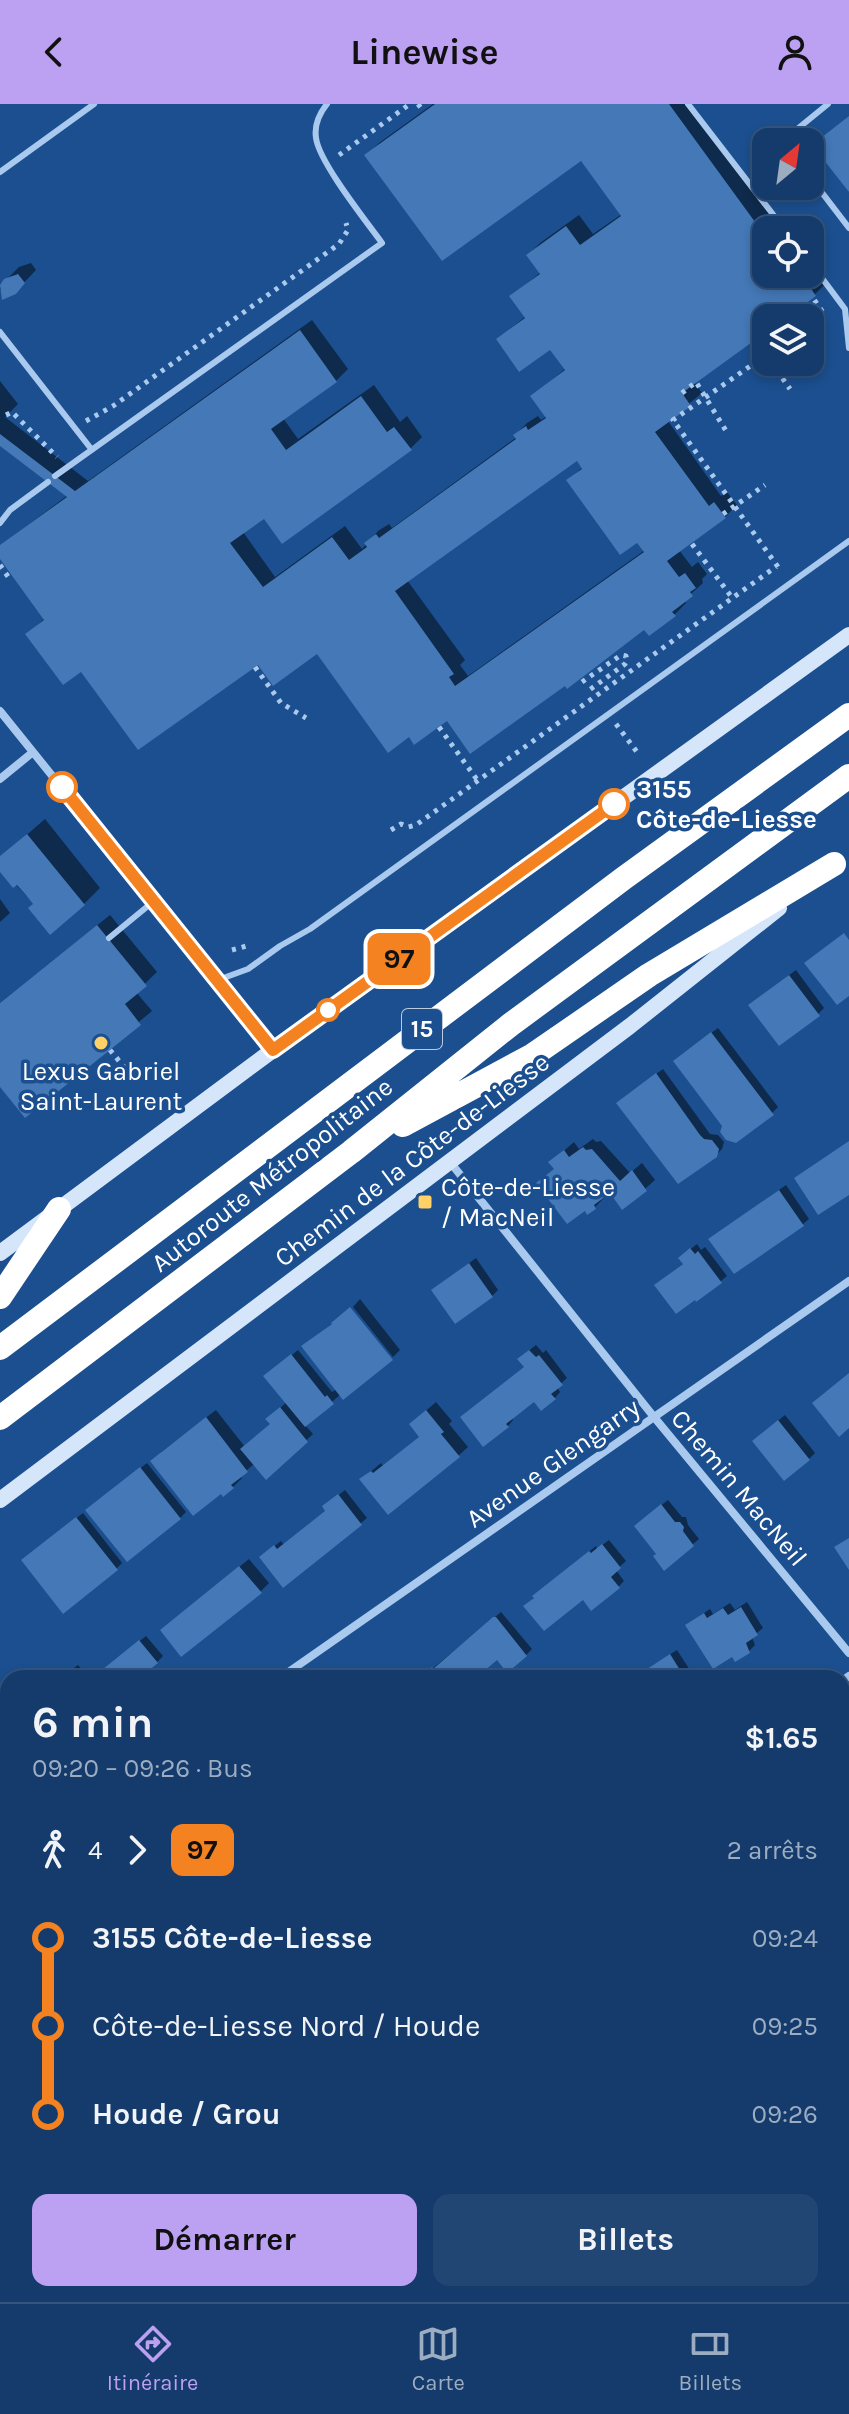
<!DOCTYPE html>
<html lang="fr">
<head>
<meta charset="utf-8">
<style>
	:root { --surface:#143b6b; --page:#214673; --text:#f1f3f6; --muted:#9dadc1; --line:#33557e; --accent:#bca0f2 }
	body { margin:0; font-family:Karla,sans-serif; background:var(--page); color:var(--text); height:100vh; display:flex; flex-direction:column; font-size:30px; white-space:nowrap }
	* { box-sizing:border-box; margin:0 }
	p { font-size:26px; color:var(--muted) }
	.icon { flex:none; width:44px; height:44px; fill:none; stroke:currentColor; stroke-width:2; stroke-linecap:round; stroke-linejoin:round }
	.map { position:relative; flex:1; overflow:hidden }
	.sheet { position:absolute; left:0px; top:1566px; width:850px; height:632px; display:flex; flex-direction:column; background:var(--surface); border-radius:24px 24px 0 0; box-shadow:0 4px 12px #0003,0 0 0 2px var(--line) }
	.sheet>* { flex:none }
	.badge { padding:0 16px; border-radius:12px; font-size:28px; line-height:52px }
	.needle { width:52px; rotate:29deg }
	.tools { position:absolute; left:752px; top:24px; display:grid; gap:16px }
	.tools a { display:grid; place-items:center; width:72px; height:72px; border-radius:16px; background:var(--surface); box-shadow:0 4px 12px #0003,0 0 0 2px var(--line); font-size:40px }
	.map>.badge { position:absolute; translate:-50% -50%; box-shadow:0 0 0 4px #fff }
	.legs { display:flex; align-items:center; gap:12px; height:88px; padding:0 32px; font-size:26px }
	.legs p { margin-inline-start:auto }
	.overview { display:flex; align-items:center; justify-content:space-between; height:136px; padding:0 32px }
	h1 { font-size:44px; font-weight:700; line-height:60px }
	.cta { display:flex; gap:16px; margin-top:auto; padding:16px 32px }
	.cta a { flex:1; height:92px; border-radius:16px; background:var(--accent); color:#111; font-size:32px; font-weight:700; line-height:92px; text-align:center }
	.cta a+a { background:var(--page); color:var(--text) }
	ul { padding:0 32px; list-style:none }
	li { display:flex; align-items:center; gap:28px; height:88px; font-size:30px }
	li i { display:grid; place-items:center; width:12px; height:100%; margin:0 10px; background:currentColor }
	li i::after { content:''; width:20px; height:20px; margin:-10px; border:6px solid; border-radius:50%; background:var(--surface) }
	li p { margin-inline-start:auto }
	li:first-child i { background:linear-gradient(#0000 50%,currentColor 0) }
	li:last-child i { background:linear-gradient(currentColor 50%,#0000 0) }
	header { display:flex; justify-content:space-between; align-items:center; height:104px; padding:0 32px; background:var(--accent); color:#111; font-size:36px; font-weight:700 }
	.menu { display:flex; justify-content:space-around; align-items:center; height:112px; border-top:2px solid var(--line); background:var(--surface); font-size:22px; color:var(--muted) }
	.menu a { display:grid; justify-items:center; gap:4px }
	.menu .current { color:var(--accent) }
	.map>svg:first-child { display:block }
	.green { fill:#2e69ad }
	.shadow { fill:#0007; fill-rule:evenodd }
	.building { fill:#4478b7; fill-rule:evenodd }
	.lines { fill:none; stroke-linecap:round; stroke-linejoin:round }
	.path { stroke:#a9c9ee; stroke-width:5; stroke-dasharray:4 6; stroke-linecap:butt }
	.service { stroke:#a9c9ee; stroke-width:6 }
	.minor { stroke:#a9c9ee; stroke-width:8 }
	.secondary { stroke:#d6e6fa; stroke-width:16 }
	.motorway { stroke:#fff; stroke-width:24 }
	.line-1-casing { stroke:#fff; stroke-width:18 }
	.line-1 { stroke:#f58220; stroke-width:12 }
	.stop-1-dot { fill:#fff; stroke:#f58220; stroke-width:4 }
	.poi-dot { fill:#ffd166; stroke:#1b4f8f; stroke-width:3 }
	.labels { text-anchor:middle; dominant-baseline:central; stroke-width:7; stroke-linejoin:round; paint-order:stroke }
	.shield { fill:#1b4f8f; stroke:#bbcadd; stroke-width:2 }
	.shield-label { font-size:24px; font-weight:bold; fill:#fff }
	.stop-label { font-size:26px; font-weight:bold; fill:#fff; stroke:#1b4f8f; text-anchor:start }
	.poi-label { font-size:26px; fill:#fff; stroke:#1b4f8f }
	.street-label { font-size:26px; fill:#fff; stroke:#1b4f8f }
</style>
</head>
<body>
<header><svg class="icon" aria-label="back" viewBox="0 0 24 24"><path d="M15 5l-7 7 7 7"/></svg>Linewise<svg class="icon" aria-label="person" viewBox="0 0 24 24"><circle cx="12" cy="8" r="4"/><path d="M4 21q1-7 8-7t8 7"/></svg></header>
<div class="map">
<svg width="849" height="2198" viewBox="0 0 849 2198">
	<rect width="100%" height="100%" fill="#1b4f8f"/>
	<path class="green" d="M849,1572v516h-7v-511z"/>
	<path class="shadow" d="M433,0h257l91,126h-15v44h44v-8l17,16 -12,12 -33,24h-16v11l-72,53 8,11 -34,28 53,75 6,-4 10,13 -12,12 -46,33 13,17 6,-5 9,12 -5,5 1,4 -19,17 2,3 -12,12 -29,13 -80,56 -118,35 -129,-67 -60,10 -176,7 -54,-35 17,-16 -45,-63v-9l68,-51 -68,-51v-63l18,23 -13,13 83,64 224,-161 36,49 -12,12 -53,37 15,21 76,-54 26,37 7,-6 15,21 -12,12 -146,67 -21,16 32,45 70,-51 17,23 16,-18 11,-7 3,4 125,-91 -2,-2 12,-12 11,-7 3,4 6,-4 -14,-20 33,-28 -16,-21 -52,-8 28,-23 -14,-20 29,-24 -13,-17 12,-12 39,-28 14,19 29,-20 -41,-56 -214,-3 12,-12zM577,355l6,8 -14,13 69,61 7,9 -177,126 -8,-11 5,-5 -58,-80z
		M31,159l5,7 -21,22 -12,5 -3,-9 6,-8 13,-13z
		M45,715l55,69 -16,16h-49l-35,-35v-11z
		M0,795l10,14 -10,9z
		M110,811l47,57 -21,20 16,19 -126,104 -26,-32v-80z
		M796,866l28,38 -6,6 -61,-15z
		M718,924l60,79 -6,6 -48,13 -43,-71z
		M663,965l47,65 8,1 6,7 -2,7 -7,7 -90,-59z
		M593,1035l3,3 5,-1 29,32 12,-10 13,17 -32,28 -13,-18 -7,6 1,2 -9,9 -44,-45 23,-20 5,7z
		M786,1081l23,34 -6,5 -92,15z
		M697,1140l4,6 4,-3 22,29 -30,24 -34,-21 21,-16 3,-11z
		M476,1154l22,32 -6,6 -59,-6z
		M360,1195l40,51 -7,7 -40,-50z
		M333,1219l8,71 -36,31 8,9 -47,43 -11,-14 -15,13 2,2 -9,9 -72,-35 55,-42 29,37 27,-23 2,-11 13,-11 -15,-31 26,-21 34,42 5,-3 -33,-43z
		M536,1241l7,8 3,-3 21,28 -10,9 3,5 -5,6 -21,1 -22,18 1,3 -5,6 -24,18 42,-78v-13z
		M436,1298l16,19 -3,3 19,23 -10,9 -96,23 19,-16 2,3 38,-30v-21z
		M785,1311l30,38 -6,6 -49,-24z
		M147,1359l39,49 -6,6 -86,-14z
		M345,1386l22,28 -83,67 -16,-34 13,-10 3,4 43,-35 4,-9z
		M668,1396l14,17h4l2,8 11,14 -35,29 -22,-48z
		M83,1409l39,50 -6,6 -87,-14z
		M609,1436l17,21 -10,9 8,11 -6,6 -35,10 -51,3 9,-10 55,-44 1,3z
		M249,1455l20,24 -9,9 -88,29z
		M747,1498l16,26 -11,9 3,8 -6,6 -55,-31 16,-11 3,5 17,-11 5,7z
		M501,1508l31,37 -6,6 -19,15 -9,-12 -25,20h-52z
		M146,1532l17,20 -21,22h-49z
		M677,1546l18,28h-62z
		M78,1561l10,13h-27z
		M0,1959h8v45l-8,1z
		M0,2162h8v28h19v4l-4,4h-23z
		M842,2166h7v32h-35v-8h28z
		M39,2190h58v5l-3,3h-55z
		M106,2190h61v4l-4,4h-56z
		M246,2190h60v8h-60z
		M325,2190h56v8h-56z
		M472,2190h51v8h-51z
		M553,2190h59v8h-58z
		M633,2190h60v8h-60z
		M728,2190h58v8h-58z"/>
	<path class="building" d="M435,0h234l97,133v37h27l2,4 6,-4 15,22 -30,22h-20v14l-84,61 9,13 -36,26 54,74 5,-4 12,16 -59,43 12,16 6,-4 11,15 -6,4 3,4 -21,16 4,4 -27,20 -5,-6 -77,59 -2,-3 -95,68 -23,-33 -33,24 -5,-8 -21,16 -71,-99 -44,32 -15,-21 -120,85 -57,-78 -18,13 -38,-51 19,-14 -44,-61v-14l67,-48 -67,-51v-12l75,57 225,-161 37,52 -66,47 15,21 75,-54 26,36 7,-5 18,23 -130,94 -18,-25 -34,24 33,44 69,-50 17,23 18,-13 -3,-4 12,-9 3,4 137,-99 -3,-4 13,-9 2,4 18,-12 -16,-22 35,-26 -15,-20 -31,22 -23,-33 29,-21 -16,-22 31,-22 -14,-19 40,-29 14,19 41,-29 -40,-55 -139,100 -78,-106zM577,357l5,8 -16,11 54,75 17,-12 7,9 -189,134 -6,-9 5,-3 -59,-83z
		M849,12v76l-37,-47z
		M18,170l7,9 -9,11 -14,6 -2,-15 4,-6z
		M27,730l58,71 -35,30 -22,-27 5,-4 -7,-9 -9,-10 -4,3 -13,-16v-16z
		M97,821l50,61 -22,18 16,21 -116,93 -25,-31v-84z
		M844,829l5,7v56l-12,9 -33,-42z
		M789,871l31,41 -41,30 -31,-41z
		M711,928l63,83 -38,28 -10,-3 -6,-8 2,-6 -49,-65z
		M656,969l44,62 4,4 8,1 7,9 -2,8 -39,27 -62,-81z
		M849,1037v54l-31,20 -24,-37z
		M583,1043l3,3 6,-1 28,32 12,-11 15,21 -25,19 -12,-17 -16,12 2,4 -9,6 -2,-4 -18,13 -31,-41 18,-14 -6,-7 16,-12 5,7z
		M779,1086l25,36 -70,48 -26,-35z
		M690,1144l5,6 3,-3 24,32 -26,19 -1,-2 -19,14 -22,-29 29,-21 -5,-6z
		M469,1159l24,34 -38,27 -24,-34z
		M350,1203l43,53 -50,40 -42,-54 31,-22 -1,-1z
		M529,1246l7,7 3,-2 24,30 -12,9 5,5 -15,12 -7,-9 -28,22 3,3 -26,20 -23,-30 64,-50 -7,-8z
		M291,1250l34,43 2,-2 7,9 -29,23 -42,-51z
		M849,1269v55l-10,9 -27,-34z
		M280,1303l28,35 -42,38 -26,-31 30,-25 -5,-5z
		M426,1306l18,22 -3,2 19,23 -72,58 -29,-36 12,-8 2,2 46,-36 -10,-13z
		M206,1313l42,55 -17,13 3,3 -11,9 -2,-3 -28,22 -43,-55z
		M778,1316l32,40 -26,21 -32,-40z
		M140,1363l41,52 -54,43 -42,-52z
		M338,1390l24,31 -79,63 -24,-31 15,-12 3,4 48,-38 -3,-5z
		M661,1400l14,18h5l4,5 -1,4 11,15 -30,25 -11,-15 3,-2 -22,-28z
		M76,1413l42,53 -55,44 -42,-54z
		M849,1434v32l-15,-23z
		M602,1440l19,24 -10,9 9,11 -29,23 -8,-11 -39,31 -21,-25 11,-8 -2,-2 57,-45 2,2z
		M239,1462l23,27 -81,64 -21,-27z
		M741,1503l17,28 -12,8 4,10 -15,9 -3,-5 -19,12 -28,-44 19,-12 3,5 16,-10 5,7z
		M493,1513h3l31,39 -20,17 -10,-13 -21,18h-58l14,-11 1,2z
		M139,1536l19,23 -11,9 2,3 -4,3h-53z
		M670,1550l15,24h-52z
		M8,1626v42l-8,7v-43z
		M6,1848l2,3v32l-4,3 -4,-5v-28z
		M0,1964l8,1v42h-8z
		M8,2165v25h14v8h-22v-31z
		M842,2171h7v27h-37v-8h30z
		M37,2190h54l1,8h-55z
		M104,2190h57v8h-56z
		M175,2190h54v8h-54z
		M244,2190h54v8h-54z
		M323,2190h53v8h-53z
		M470,2190h47v8h-47z
		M550,2190h56l1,8h-57z
		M631,2190h56l1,8h-57z
		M726,2190h55v8h-55z"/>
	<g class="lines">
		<path class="path" d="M418,0l6,8
			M339,51l71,-51
			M810,220l14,-10 -11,-16
			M766,251l-93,65 105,147
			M771,258l19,27
			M682,289l14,-11 32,52
			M6,311l6,-3 45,45
			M86,317l27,-15 226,-162 9,-14 -2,-7
			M723,410l42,-29
			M692,440l41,55
			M0,461l9,13 3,-3
			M255,563l26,36 25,15
			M582,578l39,-27 5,1 1,5 -2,3 -37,27
			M616,620l24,32
			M439,623l39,54
			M391,726l10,-6 7,3 8,-2 361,-259
			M232,846l18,-5
			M110,946l19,23
			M842,1643l7,-28
			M842,1649l7,1
			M842,1864l7,3
			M842,1977l7,-19
			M842,2033l7,4"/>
		<path class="service" d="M688,0l97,126
			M788,38l-3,-3 43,-35
			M0,68l94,-68
			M810,73l39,51
			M810,158l35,47 4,39
			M0,228l92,118
			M55,372l327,-233c-16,-22 -63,-81 -66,-105 -2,-13 3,-24 11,-34
			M0,419l10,-13 38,-28
			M109,834l45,-37
			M218,876l30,-11 32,-23 30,-17 539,-388"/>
		<path class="minor" d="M0,607l273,339
			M0,675l33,-27
			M450,1058l204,255 195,236
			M280,1574l569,-397
			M842,1577l7,-5
			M0,1769l8,-5
			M0,2088h8
			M842,2088h7
			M416,2198v-8"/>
		<path class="secondary" d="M0,1149l273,-203 576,-415
			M0,1396l630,-474 149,-118"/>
		<path class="motorway" d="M403,1021l130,-70 116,-80 185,-111
			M0,1193l59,-88
			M0,1244l624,-470 225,-163
			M0,1314l351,-266 159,-127 339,-249"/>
	</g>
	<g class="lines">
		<defs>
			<path id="line-1" d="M62,683l211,263 341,-246"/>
		</defs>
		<use href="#line-1" class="line-1-casing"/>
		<use href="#line-1" class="line-1"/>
	</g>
	<g class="stop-1-dot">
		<circle cx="62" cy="683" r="14"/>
		<circle cx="614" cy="700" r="14"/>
		<circle cx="328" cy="906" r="10"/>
	</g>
	<g class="poi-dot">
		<circle cx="101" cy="939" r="8"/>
		<rect x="417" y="1090" width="16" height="16" rx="4"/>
	</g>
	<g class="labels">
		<rect class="shield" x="402" y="905" width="40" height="40" rx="6"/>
		<g class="shield-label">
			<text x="422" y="925">15</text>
		</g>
		<g class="stop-label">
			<text x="636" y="685">3155<tspan x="636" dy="30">Côte-de-Liesse</tspan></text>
		</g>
		<g class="poi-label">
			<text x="101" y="967">Lexus Gabriel<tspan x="101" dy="30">Saint-Laurent</tspan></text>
			<text x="441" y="1083" text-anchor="start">Côte-de-Liesse<tspan x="441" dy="30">/ MacNeil</tspan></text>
		</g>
		<g class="street-label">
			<text transform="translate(412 1056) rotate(-37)">Chemin de la Côte-de-Liesse</text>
			<text transform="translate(272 1071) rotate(-38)">Autoroute Métropolitaine</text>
			<text transform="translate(553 1359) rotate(-35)">Avenue Glengarry</text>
			<text transform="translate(739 1384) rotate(50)">Chemin MacNeil</text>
		</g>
	</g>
</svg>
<div class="tools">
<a><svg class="needle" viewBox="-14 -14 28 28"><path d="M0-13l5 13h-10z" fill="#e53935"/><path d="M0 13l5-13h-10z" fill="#9dadc1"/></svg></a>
<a><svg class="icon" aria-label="locate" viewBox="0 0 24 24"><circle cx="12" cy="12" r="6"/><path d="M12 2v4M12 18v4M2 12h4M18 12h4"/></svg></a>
<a><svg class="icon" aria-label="layers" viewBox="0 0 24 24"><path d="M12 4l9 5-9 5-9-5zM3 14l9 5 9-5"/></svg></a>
</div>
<b class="badge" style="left:399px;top:855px;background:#f58220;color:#111">97</b>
<section class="sheet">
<div class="overview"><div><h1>6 min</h1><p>09:20 – 09:26 · Bus</p></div><b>$1.65</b></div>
<div class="legs"><svg class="icon" aria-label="walk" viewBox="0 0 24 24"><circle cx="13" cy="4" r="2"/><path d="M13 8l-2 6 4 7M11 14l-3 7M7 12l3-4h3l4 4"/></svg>4<svg class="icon" aria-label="forward" viewBox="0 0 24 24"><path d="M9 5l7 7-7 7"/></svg><b class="badge" style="background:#f58220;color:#111">97</b><p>2 arrêts</p></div>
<ul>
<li><i style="color:#f58220"></i><b>3155 Côte-de-Liesse</b><p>09:24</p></li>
<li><i style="color:#f58220"></i><span>Côte-de-Liesse Nord / Houde</span><p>09:25</p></li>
<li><i style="color:#f58220"></i><b>Houde / Grou</b><p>09:26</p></li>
</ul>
<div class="cta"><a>Démarrer</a><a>Billets</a></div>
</section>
</div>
<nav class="menu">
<a class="current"><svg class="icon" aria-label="directions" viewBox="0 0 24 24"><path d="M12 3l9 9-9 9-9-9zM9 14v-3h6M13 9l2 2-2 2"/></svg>Itinéraire</a>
<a><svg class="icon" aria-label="map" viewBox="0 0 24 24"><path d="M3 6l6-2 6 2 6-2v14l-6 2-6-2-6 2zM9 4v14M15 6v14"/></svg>Carte</a>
<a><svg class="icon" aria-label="tickets" viewBox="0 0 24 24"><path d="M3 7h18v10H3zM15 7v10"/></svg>Billets</a>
</nav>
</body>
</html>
